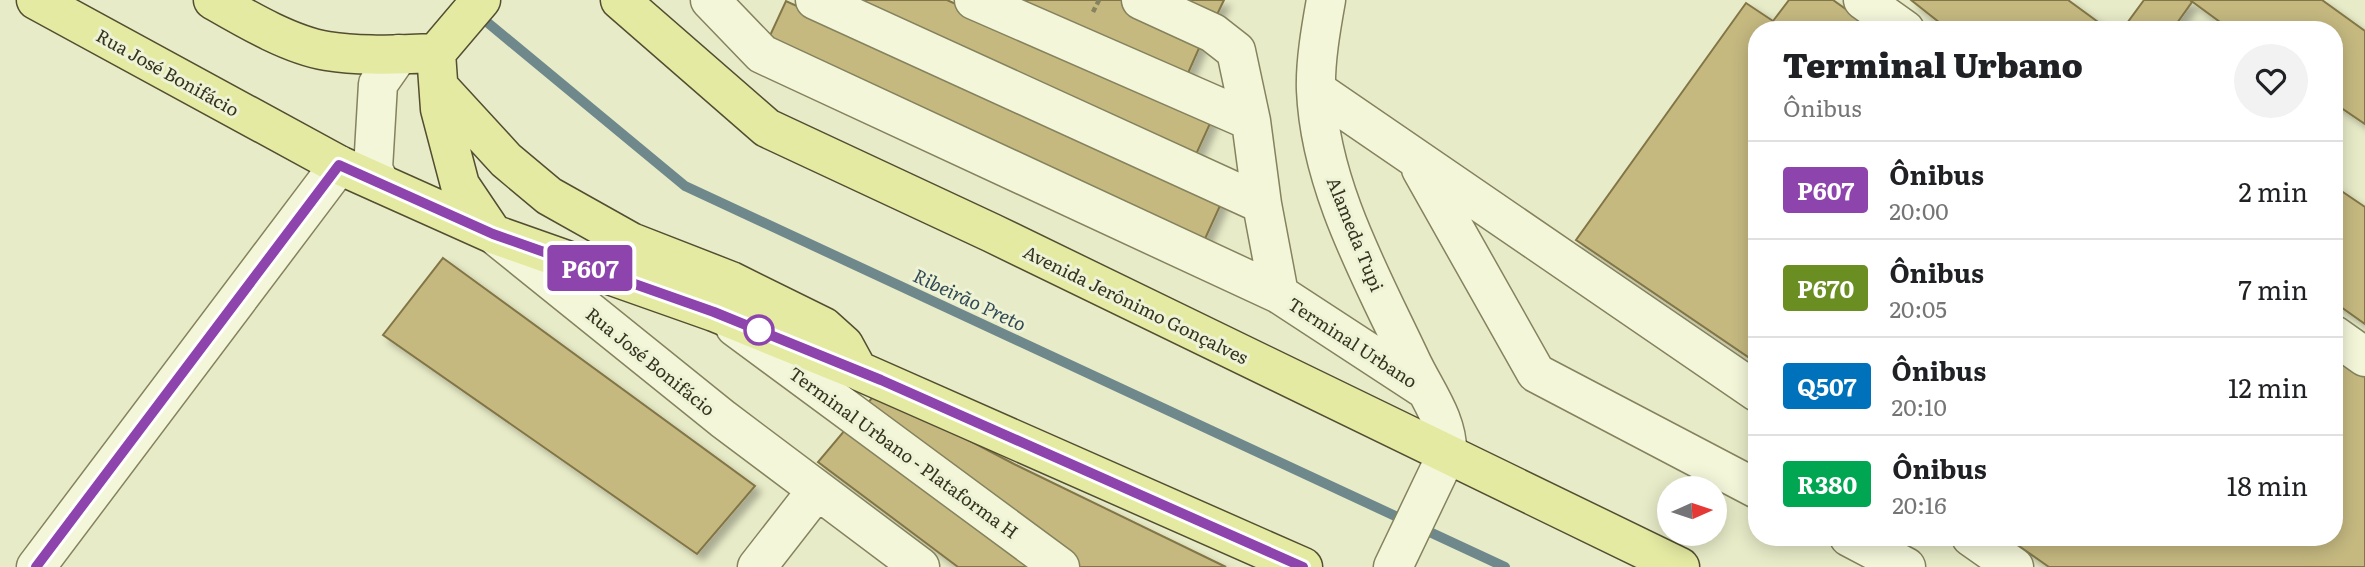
<!DOCTYPE html>
<html lang="pt">
<head>
<meta charset="utf-8">
<style>
	:root { --surface:#fff; --page:#f2f2f2; --text:#202124; --muted:#757577; --line:#e0e0e0 }
	body { margin:0; font-family:Literata,serif; background:var(--page); color:var(--text); height:100vh; display:flex; flex-direction:column; font-size:26px; white-space:nowrap }
	* { box-sizing:border-box; margin:0 }
	p { font-size:23px; color:var(--muted) }
	.icon { flex:none; width:38px; height:38px; fill:none; stroke:currentColor; stroke-width:2; stroke-linecap:round; stroke-linejoin:round }
	.map { position:relative; flex:1; overflow:hidden }
	.details { position:absolute; left:1748px; top:21px; width:595px; height:525px; display:flex; flex-direction:column; background:var(--surface); border-radius:28px; box-shadow:0 4px 18px #0003 }
	.details>* { flex:none }
	.badge { padding:0 14px; border-radius:5px; font-size:24px; line-height:46px }
	.needle { width:46px; rotate:87deg }
	.tools { position:absolute; left:1657px; top:476px; display:grid; gap:14px }
	.tools a { display:grid; place-items:center; width:70px; height:70px; border-radius:50%; background:var(--surface); box-shadow:0 4px 18px #0003; font-size:35px }
	.map>.badge { position:absolute; translate:-50% -50%; box-shadow:0 0 0 4px #fff }
	.round { display:grid; place-items:center; flex:none; width:74px; height:74px; border-radius:37px; background:var(--page) }
	.overview { display:flex; align-items:center; justify-content:space-between; height:119px; padding:0 35px }
	h1 { font-size:33px; font-weight:800; line-height:52px }
	ul { padding:0; list-style:none }
	li { display:flex; align-items:center; gap:21px; height:98px; padding:0 35px; border-top:2px solid var(--line) }
	li div { flex:1 }
	li b { display:block; font-size:26px }
	li em { font-style:normal }
	li .badge { min-width:77px; font-weight:700; text-align:center }
	.map>svg:first-child { display:block }
	.lines { fill:none; stroke-linecap:round; stroke-linejoin:round }
	.stream { stroke:#6f888c; stroke-width:10 }
	.building { fill:#c5b980; stroke:#827546; stroke-width:2; filter:url(#shadow) }
	.minor-casing { stroke:#85825e; stroke-width:41 }
	.major-casing { stroke:#534e32; stroke-width:41 }
	.path { stroke:#85825e; stroke-width:4.5; stroke-dasharray:5 3.5; stroke-linecap:butt }
	.minor { stroke:#f3f6d9; stroke-width:38 }
	.major { stroke:#e4eaa2; stroke-width:38 }
	.line-casing { stroke:#fff; stroke-width:16 }
	.line { stroke:#8e44ad; stroke-width:10 }
	.stop-dot { fill:#fff; stroke:#8e44ad; stroke-width:3.5 }
	.labels { text-anchor:middle; dominant-baseline:central; stroke-width:6; stroke-linejoin:round; paint-order:stroke }
	.street-label { font-size:18px; fill:#363420; stroke:#eff3d6 }
	.water-label { font-size:19px; font-style:italic; fill:#314955; stroke:#eff3d6 }
</style>
</head>
<body>
<div class="map">
<svg width="2365" height="567" viewBox="0 0 2365 567">
	<defs>
		<filter id="shadow"><feDropShadow dx="6" dy="6" stdDeviation="3.5" flood-color="#0004"/></filter>
	</defs>
	<rect width="100%" height="100%" fill="#e7ebc7"/>
	<g class="lines">
		<path class="stream" d="M476,13l209,173 820,381"/>
	</g>
	<path class="building" d="M840,0h107l105,48 -46,-48h124l74,37 -20,45 29,35 -21,46 32,34 -20,44 -437,-199 19,-41 236,108z
		M1163,0h61l-11,23z
		M1789,0h44l42,30h-118v333l-181,-123 170,-237 27,18z
		M1911,0h157l41,30h-160z
		M2144,0h46l2,2 -20,28h-50z
		M2190,0h132l43,31v93l-31,-21v-73h-103z
		M2334,186l31,21v117l-31,-22z
		M443,258l312,228 -58,68 -314,-219z
		M2334,354l31,21v192h-316l-43,-30h328z
		M877,392l137,72 212,103h-268l-140,-105z"/>
	<g class="lines">
		<defs>
			<path id="minor" d="M710,0l52,54 517,240
				M815,0l447,204 17,90 144,94
				M974,0l277,121 11,83
				M1141,0l72,33 23,18 15,70
				M1326,0c-5,28 -11,62 -10,90 4,96 55,186 95,271 14,30 38,60 36,93l-54,113
				M1863,0l42,30
				M1316,90l441,302
				M1421,169l115,204 221,116
				M380,183l-7,-14 5,-85 21,-30
				M497,237l226,182 197,148
				M735,327l325,240
				M2334,335l31,22
				M1849,537l57,30
				M1971,537l43,30
				M36,567l303,-402
				M757,567l60,-77"/>
			<path id="major" d="M36,0l303,165 154,69 221,78 145,59 444,196
				M213,0c33,19 77,45 114,51 36,6 73,3 109,2
				M481,0l-45,53 4,56 20,76 33,49
				M620,0l147,128 225,105 688,334
				M439,87l67,73 43,36 82,46 100,39 93,46 20,18 12,22"/>
		</defs>
		<use href="#minor" class="minor-casing"/>
		<use href="#major" class="major-casing"/>
		<path class="path" d="M1093,12l6,-12"/>
		<use href="#minor" class="minor"/>
		<use href="#major" class="major"/>
	</g>
	<g class="lines">
		<defs>
			<path id="line" d="M36,567l303,-402 154,69 221,78 167,68 422,187"/>
		</defs>
		<use href="#line" class="line-casing"/>
		<use href="#line" class="line"/>
	</g>
	<circle class="stop-dot" cx="759" cy="330" r="14"/>
	<g class="labels">
		<g class="street-label">
			<text transform="translate(168 72) rotate(29)">Rua José Bonifácio</text>
			<text transform="translate(1356 234) rotate(68)">Alameda Tupi</text>
			<text transform="translate(1136 304) rotate(26)">Avenida Jerônimo Gonçalves</text>
			<text transform="translate(1353 342) rotate(33)">Terminal Urbano</text>
			<text transform="translate(651 361) rotate(39)">Rua José Bonifácio</text>
			<text transform="translate(904 452) rotate(36)">Terminal Urbano - Plataforma H</text>
		</g>
		<g class="water-label">
			<text transform="translate(970 299) rotate(25)">Ribeirão Preto</text>
		</g>
	</g>
</svg>
<div class="tools">
<a><svg class="needle" viewBox="-14 -14 28 28"><path d="M0-13l5 13h-10z" fill="#e53935"/><path d="M0 13l5-13h-10z" fill="#757577"/></svg></a>
</div>
<b class="badge" style="left:590px;top:268px;background:#8e44ad;color:#fff">P607</b>
<section class="details">
<div class="overview"><div><h1>Terminal Urbano</h1><p>Ônibus</p></div><a class="round"><svg class="icon" aria-label="heart" viewBox="0 0 24 24"><path d="M12 20l-8-8c-3-5 5-10 8-4 3-6 11-1 8 4z"/></svg></a></div>
<ul>
<li><span class="badge" style="background:#8e44ad;color:#fff">P607</span><div><b>Ônibus</b><p>20:00</p></div><em>2 min</em></li>
<li><span class="badge" style="background:#6b8e23;color:#fff">P670</span><div><b>Ônibus</b><p>20:05</p></div><em>7 min</em></li>
<li><span class="badge" style="background:#0072bc;color:#fff">Q507</span><div><b>Ônibus</b><p>20:10</p></div><em>12 min</em></li>
<li><span class="badge" style="background:#00a651;color:#fff">R380</span><div><b>Ônibus</b><p>20:16</p></div><em>18 min</em></li>
</ul>
</section>
</div>
</body>
</html>
